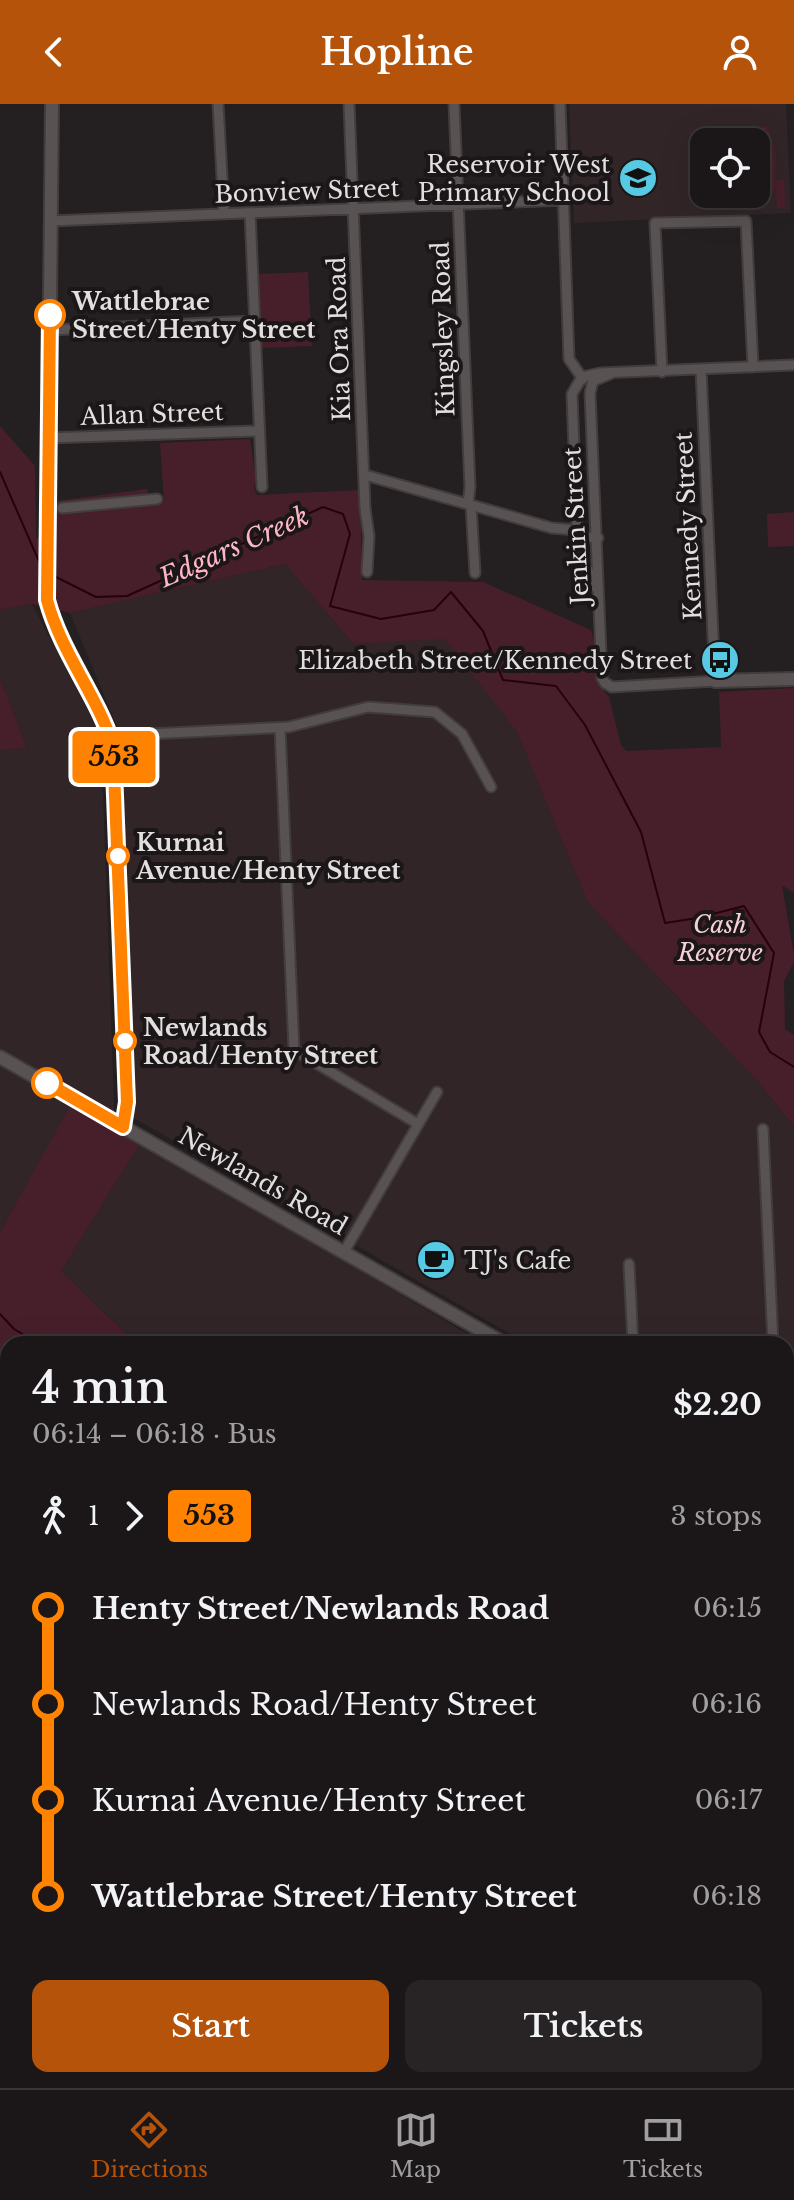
<!DOCTYPE html>
<html lang="en">
<head>
<meta charset="utf-8">
<style>
	:root { --surface:#1b1718; --page:#282425; --text:#f1f3f6; --muted:#a09fa2; --line:#393637; --accent:#b45309 }
	body { margin:0; font-family:"Libre Baskerville",serif; background:var(--page); color:var(--text); height:100vh; display:flex; flex-direction:column; font-size:30px; white-space:nowrap }
	* { box-sizing:border-box; margin:0 }
	p { font-size:26px; color:var(--muted) }
	.icon { flex:none; width:44px; height:44px; fill:none; stroke:currentColor; stroke-width:2; stroke-linecap:round; stroke-linejoin:round }
	.map { position:relative; flex:1; overflow:hidden }
	.sheet { position:absolute; left:0px; top:1232px; width:794px; height:752px; display:flex; flex-direction:column; background:var(--surface); border-radius:24px 24px 0 0; box-shadow:0 8px 32px #0002,0 0 0 2px var(--line) }
	.sheet>* { flex:none }
	.badge { padding:0 16px; border-radius:6px; font-size:28px; line-height:52px }
	.fabs { position:absolute; left:690px; top:24px; display:grid; gap:16px }
	.fabs a { display:grid; place-items:center; width:80px; height:80px; border-radius:16px; background:var(--surface); box-shadow:0 8px 32px #0002,0 0 0 2px var(--line); font-size:40px }
	.map>.badge { position:absolute; translate:-50% -50%; box-shadow:0 0 0 4px #fff }
	.legs { display:flex; align-items:center; gap:12px; height:88px; padding:0 32px; font-size:26px }
	.legs p { margin-inline-start:auto }
	.overview { display:flex; align-items:center; justify-content:space-between; height:136px; padding:0 32px }
	h1 { font-size:44px; font-weight:600; line-height:60px }
	.primary-button { display:flex; gap:16px; margin-top:auto; padding:16px 32px }
	.primary-button a { flex:1; height:92px; border-radius:16px; background:var(--accent); color:#fff; font-size:32px; font-weight:600; line-height:92px; text-align:center }
	.primary-button a+a { background:var(--page); color:var(--text) }
	ul { padding:0 32px; list-style:none }
	li { display:flex; align-items:center; gap:28px; height:96px; font-size:30px }
	li i { display:grid; place-items:center; width:12px; height:100%; margin:0 10px; background:currentColor }
	li i::after { content:''; width:20px; height:20px; margin:-10px; border:6px solid; border-radius:50%; background:var(--surface) }
	li p { margin-inline-start:auto }
	li:first-child i { background:linear-gradient(#0000 50%,currentColor 0) }
	li:last-child i { background:linear-gradient(currentColor 50%,#0000 0) }
	header { display:flex; justify-content:space-between; align-items:center; height:104px; padding:0 32px; background:var(--accent); color:#fff; font-size:36px; font-weight:600 }
	.tabs { display:flex; justify-content:space-around; align-items:center; height:112px; border-top:2px solid var(--line); background:var(--surface); font-size:22px; color:var(--muted) }
	.tabs a { display:grid; justify-items:center; gap:4px }
	.tabs .active { color:var(--accent) }
	.map>svg:first-child { display:block }
	.built { fill:#312527; fill-rule:evenodd }
	.green { fill:#471f2a }
	.lines { fill:none; stroke-linecap:round; stroke-linejoin:round }
	.stream { stroke:#28000c; stroke-width:2 }
	.minor-casing { stroke:#413c3d; stroke-width:13 }
	.tertiary-casing { stroke:#413c3d; stroke-width:16 }
	.minor { stroke:#595253; stroke-width:9 }
	.tertiary { stroke:#595253; stroke-width:12 }
	.line-1-casing { stroke:#fff; stroke-width:18 }
	.line-1 { stroke:#ff8200; stroke-width:12 }
	.stop-1-dot { fill:#fff; stroke:#ff8200; stroke-width:4 }
	.labels { text-anchor:middle; dominant-baseline:central; stroke-width:8; stroke-linejoin:round; paint-order:stroke }
	.poi-label { font-size:24px; fill:#e3dfdf; stroke:#1b1617; text-anchor:end }
	.street-label { font-size:24px; fill:#e3dfdf; stroke:#1b1617 }
	.stop-label { font-size:24px; font-weight:bold; fill:#e3dfdf; stroke:#1b1617; text-anchor:start }
	.park-label { font-size:24px; font-style:italic; fill:#f5d0d7; stroke:#1b1617 }
	.water-label { font-size:26px; font-style:italic; fill:#feb5c5; stroke:#1b1617 }
</style>
</head>
<body>
<header><svg class="icon" aria-label="back" viewBox="0 0 24 24"><path d="M15 5l-7 7 7 7"/></svg>Hopline<svg class="icon" aria-label="person" viewBox="0 0 24 24"><circle cx="12" cy="8" r="4"/><path d="M4 21q1-7 8-7t8 7"/></svg></header>
<div class="map">
<svg width="794" height="1984" viewBox="0 0 794 1984">
	<rect width="100%" height="100%" fill="#241f20"/>
	<path class="built" d="M569,0h217l5,109 -217,10zM704,38h52v52h-52z
		M285,460l68,80 92,-6 72,94 71,171 170,179 36,45v431l-8,-2v-212h-258l-398,-228 -10,-382 -50,-121z
		M32,500l69,132 14,394 -46,-21 -69,123v-482l27,-2 -27,-70v-68z
		M141,1038l330,194 15,8h-349l-76,-73z
		M786,1484l8,3v302h-8z
		M0,1806h8v165l-8,1z"/>
	<path class="green" d="M767,21l9,27 -1,28h9l2,28h-9l-2,-21 -1,5 -14,10 -22,-8h18v-52h-14z
		M308,168l4,74 -52,2 -3,-74z
		M0,322l35,40 1,72 19,-2v-35l92,-12 3,13 14,-1 -4,-58 90,-4 6,40 -2,9 3,7 103,-5 2,90 121,2 108,48 17,56 -7,1 8,10 12,48 5,6 95,-4 -2,-55 75,-4v205l-12,-8 12,70v7l-10,19 1,48 9,6v92l-36,-45 -170,-179 -71,-171 -72,-93 -92,5 -68,-80 -215,49 -38,-9 -32,6z
		M794,408v34l-26,1 -1,-33z
		M0,574l27,70 -27,2z
		M69,1004l72,34 -80,129 76,73h-129v314h-8v-426z
		M786,1789h8v181l-8,-5z
		M8,1971v5h97v8h-105v-12z"/>
	<g class="lines">
		<path class="stream" d="M0,368l41,94
			M52,471l44,22 31,-1 196,-89 20,7 7,20 -20,72 51,13 53,-9 17,-18 32,39 20,49 53,6 29,39 56,107 24,91 32,-5 47,-12 30,47 -15,79 11,20 24,15
			M0,1210l14,15 25,15
			M786,1927l8,3"/>
		<defs>
			<path id="minor" d="M218,0l6,110
				M349,0l16,404 4,28 -2,36
				M454,0l16,383 -2,17
				M560,0l9,255 14,20
				M250,109l12,274
				M51,117l513,-21
				M50,226l204,-9
				M662,268l-7,-149 91,-2 7,146
				M610,270l-17,7 -3,12 12,285 3,5 7,4 103,-6 -14,-311
				M48,334l210,-7
				M365,371l187,53 25,2 8,7 13,1
				M471,401l4,68
				M62,404l95,-9
				M596,484l-17,-38 -2,-20 -5,-136 10,-17 18,-4 194,-8
				M280,624l14,322 124,74
				M111,635l17,-4 161,-8 79,-20 67,5 27,22 29,53
				M763,1025l10,215
				M344,1148l93,-160
				M629,1160l4,80
				M364,1976v8
				M485,1976v8"/>
			<path id="tertiary" d="M52,0l-5,496c14,52 50,94 66,145l14,357 -4,25
				M715,577l79,-2
				M0,953l505,287
				M786,1464l8,3
				M0,1795l8,-1
				M118,1976l1,8
				M601,1976l4,8"/>
		</defs>
		<use href="#minor" class="minor-casing"/>
		<use href="#tertiary" class="tertiary-casing"/>
		<use href="#minor" class="minor"/>
		<use href="#tertiary" class="tertiary"/>
	</g>
	<g class="lines">
		<defs>
			<path id="line-1" d="M47,979l76,44 4,-25 -14,-357c-17,-51 -52,-93 -66,-145l3,-285"/>
		</defs>
		<use href="#line-1" class="line-1-casing"/>
		<use href="#line-1" class="line-1"/>
	</g>
	<defs>
		<symbol id="school-disc" viewBox="-11 -11 22 22"><circle r="9.5" fill="#57c9e2" stroke="#1b1617"/><path d="M0-5L7-2L0 1L-7-2ZM-4 1L0 2.5L4 1V4Q0 6-4 4Z" fill="#111"/></symbol>
		<symbol id="bus-disc" viewBox="-11 -11 22 22"><circle r="9.5" fill="#57c9e2" stroke="#1b1617"/><path d="M-5-6H5V4H4V6H2V4H-2V6H-4V4H-5ZM-3.5-4V0h7V-4ZM-3.5 1.2v1.5H-2V1.2ZM2 1.2v1.5H3.5V1.2Z" fill="#111"/></symbol>
		<symbol id="cafe-disc" viewBox="-11 -11 22 22"><circle r="9.5" fill="#57c9e2" stroke="#1b1617"/><path d="M-5.5-4.5H6V0H3Q3 3.5 0 3.5H-2.5Q-5.5 3.5-5.5 0ZM3-3.2v2h1.7v-2ZM-6 4.5H4V6H-6Z" fill="#111"/></symbol>
	</defs>
	<g fill-rule="evenodd">
		<use href="#school-disc" x="616" y="52" width="44" height="44"/>
		<use href="#bus-disc" x="698" y="534" width="44" height="44"/>
		<use href="#cafe-disc" x="414" y="1134" width="44" height="44"/>
	</g>
	<g class="stop-1-dot">
		<circle cx="50" cy="211" r="14"/>
		<circle cx="118" cy="752" r="10"/>
		<circle cx="125" cy="937" r="10"/>
		<circle cx="47" cy="979" r="14"/>
	</g>
	<g class="labels">
		<g class="poi-label">
			<text x="610" y="60">Reservoir West<tspan x="610" dy="28">Primary School</tspan></text>
			<text x="692" y="556">Elizabeth Street/Kennedy Street</text>
			<text x="464" y="1156" text-anchor="start">TJ's Cafe</text>
		</g>
		<g class="street-label">
			<text transform="translate(307 87) rotate(-2)">Bonview Street</text>
			<text transform="translate(443 225) rotate(-92)">Kingsley Road</text>
			<text transform="translate(339 235) rotate(-92)">Kia Ora Road</text>
			<text transform="translate(152 310) rotate(-2)">Allan Street</text>
			<text transform="translate(576 422) rotate(-93)">Jenkin Street</text>
			<text transform="translate(688 422) rotate(-93)">Kennedy Street</text>
			<text transform="translate(263 1077) rotate(30)">Newlands Road</text>
		</g>
		<g class="stop-label">
			<text x="72" y="197">Wattlebrae<tspan x="72" dy="28">Street/Henty Street</tspan></text>
			<text x="136" y="738">Kurnai<tspan x="136" dy="28">Avenue/Henty Street</tspan></text>
			<text x="143" y="923">Newlands<tspan x="143" dy="28">Road/Henty Street</tspan></text>
		</g>
		<g class="park-label">
			<text x="720" y="820">Cash<tspan x="720" dy="28">Reserve</tspan></text>
		</g>
		<g class="water-label">
			<text transform="translate(234 443) rotate(-24)">Edgars Creek</text>
		</g>
	</g>
</svg>
<div class="fabs">
<a><svg class="icon" aria-label="locate" viewBox="0 0 24 24"><circle cx="12" cy="12" r="6"/><path d="M12 2v4M12 18v4M2 12h4M18 12h4"/></svg></a>
</div>
<b class="badge" style="left:114px;top:653px;background:#ff8200;color:#111">553</b>
<section class="sheet">
<div class="overview"><div><h1>4 min</h1><p>06:14 – 06:18 · Bus</p></div><b>$2.20</b></div>
<div class="legs"><svg class="icon" aria-label="walk" viewBox="0 0 24 24"><circle cx="13" cy="4" r="2"/><path d="M13 8l-2 6 4 7M11 14l-3 7M7 12l3-4h3l4 4"/></svg>1<svg class="icon" aria-label="forward" viewBox="0 0 24 24"><path d="M9 5l7 7-7 7"/></svg><b class="badge" style="background:#ff8200;color:#111">553</b><p>3 stops</p></div>
<ul>
<li><i style="color:#ff8200"></i><b>Henty Street/Newlands Road</b><p>06:15</p></li>
<li><i style="color:#ff8200"></i><span>Newlands Road/Henty Street</span><p>06:16</p></li>
<li><i style="color:#ff8200"></i><span>Kurnai Avenue/Henty Street</span><p>06:17</p></li>
<li><i style="color:#ff8200"></i><b>Wattlebrae Street/Henty Street</b><p>06:18</p></li>
</ul>
<div class="primary-button"><a>Start</a><a>Tickets</a></div>
</section>
</div>
<nav class="tabs">
<a class="active"><svg class="icon" aria-label="directions" viewBox="0 0 24 24"><path d="M12 3l9 9-9 9-9-9zM9 14v-3h6M13 9l2 2-2 2"/></svg>Directions</a>
<a><svg class="icon" aria-label="map" viewBox="0 0 24 24"><path d="M3 6l6-2 6 2 6-2v14l-6 2-6-2-6 2zM9 4v14M15 6v14"/></svg>Map</a>
<a><svg class="icon" aria-label="tickets" viewBox="0 0 24 24"><path d="M3 7h18v10H3zM15 7v10"/></svg>Tickets</a>
</nav>
</body>
</html>
